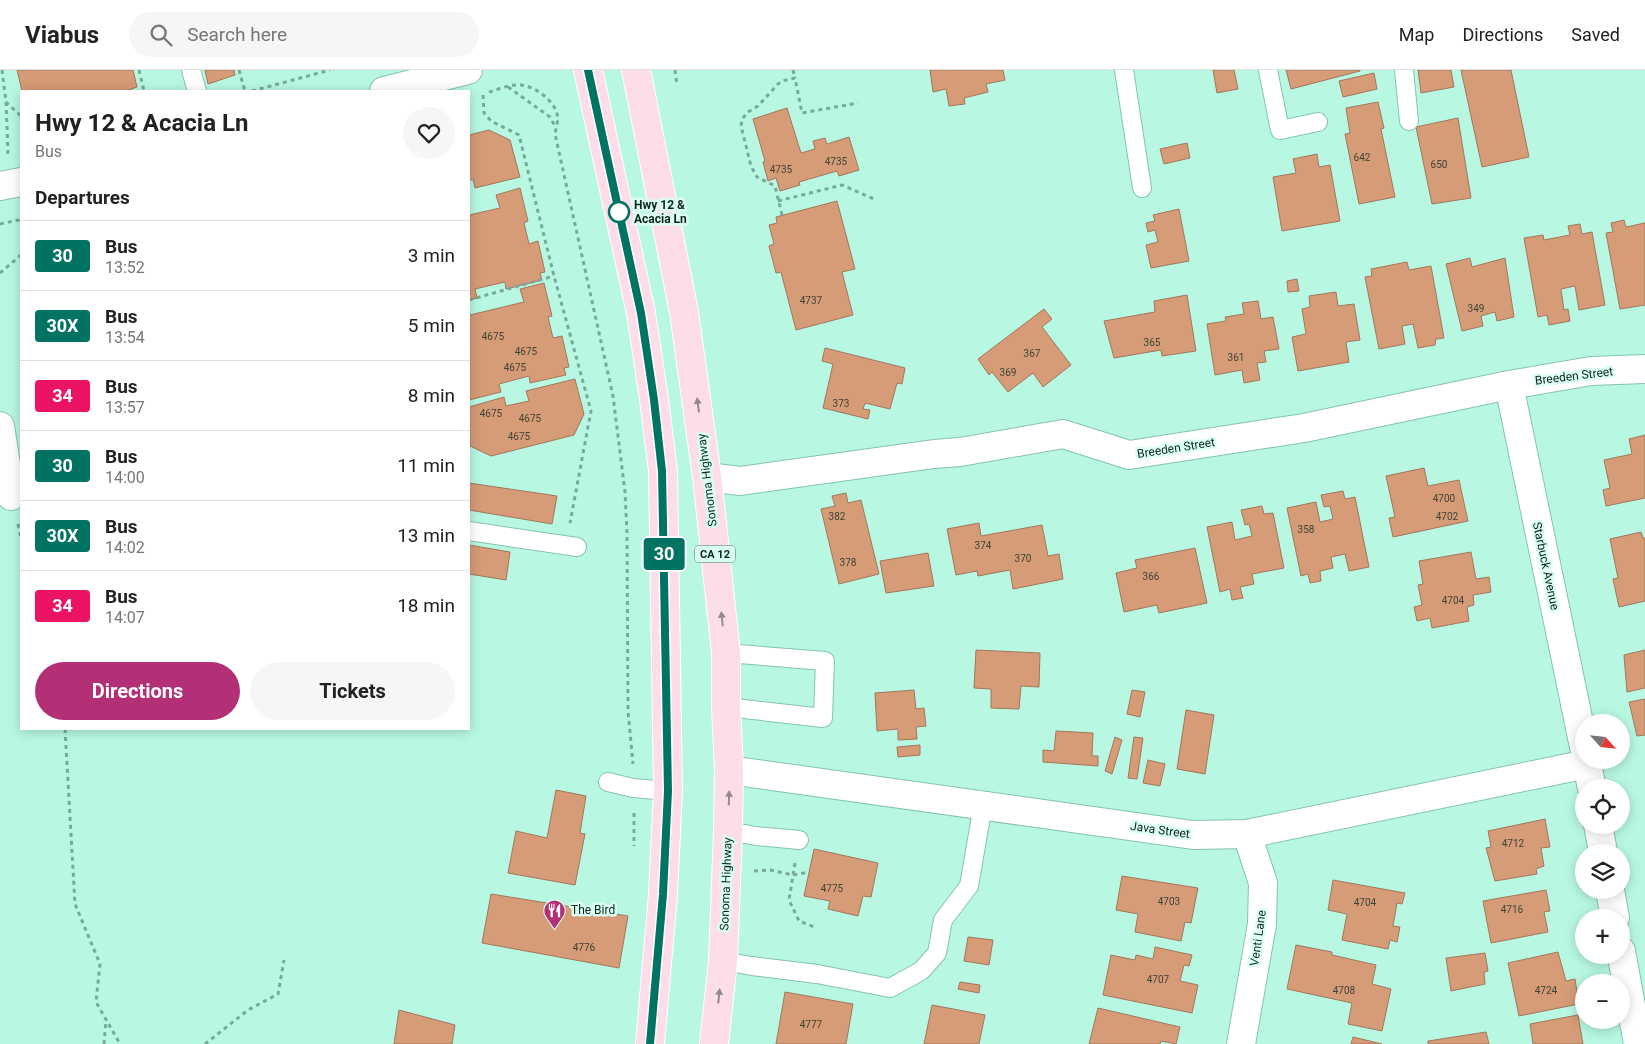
<!DOCTYPE html>
<html lang="en">
<head>
<meta charset="utf-8">
<style>
	:root { --surface:#fff; --page:#f6f6f6; --text:#222; --muted:#767676; --line:#e0e0e0; --accent:#b32f76 }
	body { margin:0; font-family:Roboto,sans-serif; background:var(--page); color:var(--text); height:100vh; display:flex; flex-direction:column; font-size:19px; white-space:nowrap }
	* { box-sizing:border-box; margin:0 }
	p { font-size:16px; color:var(--muted) }
	.icon { flex:none; width:28px; height:28px; fill:none; stroke:currentColor; stroke-width:2; stroke-linecap:round; stroke-linejoin:round }
	.map { position:relative; flex:1; overflow:hidden }
	.details { position:absolute; left:20px; top:20px; width:450px; height:640px; display:flex; flex-direction:column; background:var(--surface); border-radius:0px; box-shadow:0 2px 12px #0003 }
	.details>* { flex:none }
	.badge { padding:0 10px; border-radius:4px; font-size:18px; line-height:32px }
	.needle { width:32px; rotate:117deg }
	.tools { position:absolute; left:1575px; top:644px; display:grid; gap:10px }
	.tools a { display:grid; place-items:center; width:55px; height:55px; border-radius:50%; background:var(--surface); box-shadow:0 2px 12px #0003; font-size:25px }
	.map>.badge { position:absolute; translate:-50% -50%; box-shadow:0 0 0 2px #fff }
	h2 { padding:0 15px; font-size:19px; line-height:45px }
	.round { display:grid; place-items:center; flex:none; width:52px; height:52px; border-radius:26px; background:var(--page) }
	.overview { display:flex; align-items:center; justify-content:space-between; height:85px; padding:0 15px }
	h1 { font-size:24px; font-weight:700; line-height:38px }
	.cta { display:flex; gap:10px; margin-top:auto; padding:10px 15px }
	.cta a { flex:1; height:58px; border-radius:30px; background:var(--accent); color:#fff; font-size:20px; font-weight:700; line-height:58px; text-align:center }
	.cta a+a { background:var(--page); color:var(--text) }
	ul { padding:0; list-style:none }
	li { display:flex; align-items:center; gap:15px; height:70px; padding:0 15px; border-top:1px solid var(--line) }
	li div { flex:1 }
	li b { display:block; font-size:19px }
	li em { font-style:normal }
	li .badge { min-width:55px; font-weight:700; text-align:center }
	header { display:flex; align-items:center; gap:30px; box-sizing:border-box; height:70px; padding:0 25px; background:var(--surface); border-bottom:1px solid var(--line) }
	header strong { font-size:24px }
	nav { display:flex; gap:28px; margin-inline-start:auto; font-size:18px }
	.search { width:350px; height:45px; background:var(--page); display:flex; align-items:center; gap:12px; box-sizing:border-box; padding:0 18px; border-radius:28px; color:var(--muted); font-size:19px }
	.map>svg:first-child { display:block }
	.building { fill:#d69b77; stroke:#a3765a }
	.lines { fill:none; stroke-linecap:round; stroke-linejoin:round }
	.lane-casing { stroke:#85c3af; stroke-width:20 }
	.street-casing { stroke:#85c3af; stroke-width:30 }
	.primary-casing { stroke:#fff; stroke-width:30 }
	.path { stroke:#78a999; stroke-width:3; stroke-dasharray:4 4; stroke-linecap:butt }
	.lane { stroke:#fff; stroke-width:18 }
	.street { stroke:#fff; stroke-width:28 }
	.primary { stroke:#fdddea; stroke-width:28 }
	.oneway { fill:#918b8f }
	.line-casing { stroke:#fff; stroke-width:11 }
	.line { stroke:#007363; stroke-width:8 }
	.stop-dot { fill:#fff; stroke:#007363; stroke-width:2.5 }
	.labels { text-anchor:middle; dominant-baseline:central; stroke-width:5; stroke-linejoin:round; paint-order:stroke }
	.number-label { font-size:10px; fill:#3e4335 }
	.shield { fill:#dafff2; stroke:#4a675e; stroke-width:1 }
	.shield-label { font-size:11px; font-weight:bold; fill:#0c261f }
	.stop-label { font-size:12px; font-weight:bold; fill:#0c261f; stroke:#dafff2; text-anchor:start }
	.street-label { font-size:12px; fill:#0c261f; stroke:#dafff2 }
	.poi-label { font-size:12px; fill:#0c261f; stroke:#dafff2; text-anchor:start }
</style>
</head>
<body>
<header>
<strong>Viabus</strong>
<div class="search"><svg class="icon" aria-label="search" viewBox="0 0 24 24"><circle cx="10" cy="10" r="6"/><path d="M15 15l6 6"/></svg>Search here</div>
<nav><a>Map</a><a>Directions</a><a>Saved</a></nav>
</header>
<div class="map">
<svg width="1645" height="974" viewBox="0 0 1645 974">
	<rect width="100%" height="100%" fill="#b8f8e2"/>
	<path class="building" d="M17,0h116l4,17 -11,4h-104z
		M205,0h29l1,5 -27,9z
		M930,0h73l2,10 -19,4 2,8 -24,6 1,6 -16,2 -3,-17 -13,3z
		M1213,0h21l4,19 -21,4z
		M1286,0h74v1l-69,18z
		M1418,0h33l3,17 -33,6z
		M1461,0h50l18,87 -47,10z
		M1374,3l3,16 -34,8 -4,-16z
		M1378,32l6,26 -3,1 14,68 -36,7 -14,-70 5,-1 -4,-25z
		M787,38l14,45 14,-4 -2,-8 12,-3 2,6 22,-7 10,33 -20,6 -2,-5 -38,11 1,3 -20,6 -4,-13 -8,3 -5,-19 2,-1 -12,-42z
		M1458,48l13,80 -39,6 -16,-77z
		M489,60l21,10 10,37 -45,11 -2,-9 -4,2v-46z
		M1187,73l3,15 -26,6 -4,-15z
		M1317,84l2,13 11,-2 10,56 -58,10 -9,-54 23,-4 -3,-14z
		M520,118l8,33 -4,2 5,21 9,-3 7,31 -5,1 2,7 -36,9 -1,-7 -30,7 2,9 -8,2v-85l31,-7 -4,-13z
		M837,131l18,68 -13,3 11,43 -57,15 -15,-58 -5,1 -7,-27 5,-2 -5,-19 8,-2 -1,-6z
		M1179,139l10,52 -38,7 -5,-23 12,-3 -3,-12 -7,2 -2,-9 9,-2 -2,-6z
		M1624,150l2,7 19,-4v82l-25,4 -14,-76 7,-1 -2,-9z
		M1580,154l2,10 10,-2 13,73 -26,5 -4,-24 -14,3 3,21 4,-1 2,12 -21,4 -2,-10 -9,2 -14,-79 19,-3 1,5 26,-5 -2,-9z
		M1470,188l2,9 33,-9 9,59 -17,4 -2,-9 -14,4 2,10 -21,5 -16,-67z
		M1407,192l2,8 22,-4 13,72 -8,1 -1,6 -17,3 -5,-24 -11,2 3,18 -26,5 -14,-72 7,-1 -1,-7z
		M1297,209l2,12 -11,1 -1,-11z
		M544,213l8,33 -4,1 5,21 9,-2 7,31 -5,1 2,7 -36,8 -1,-7 -30,8 2,8 -32,8v-90l1,5 54,-13 -4,-13z
		M1336,222l2,14 16,-2 6,36 -14,2 3,20 -51,9 -6,-34 14,-3 -4,-25 8,-2 -1,-11z
		M1187,225l9,56 -34,5 -1,-6 -47,8 -10,-37 51,-9 -1,-11z
		M1258,231l3,18 12,-2 6,32 -15,2 2,11 -9,1 3,17 -16,3 -2,-13 -27,5 -8,-51 19,-3 -1,-4 19,-3 -2,-11z
		M1044,239l8,10 -10,8 29,38 -28,22 -10,-14 -25,19 -16,-20 -3,3 -11,-16z
		M825,278l80,20 -3,16 -5,-1 -7,26 -25,-6 -2,6 7,1 -2,9 -45,-11 10,-44 -11,-3z
		M575,309l9,35 -10,21 -83,21 -21,-10 -1,-39 35,-10 2,9 23,-5 -3,-10z
		M1645,365v63l-39,8 -3,-16 7,-2 -6,-28 28,-6 -3,-15z
		M1424,398l4,18 31,-6 9,41 -75,16 -4,-19 6,-1 -9,-41z
		M469,413l88,13 -5,28 -83,-14z
		M1343,421l2,8 10,-2 14,70 -20,4 -4,-17 -14,3 2,11 -13,3 1,10 -11,2 -2,-9 -7,2 -14,-68 29,-6 4,20 13,-3 -3,-13 -6,1 -3,-12z
		M846,423l2,10 13,-3 18,74 -40,10 -18,-75 14,-3 -3,-10z
		M1262,436l2,8 9,-1 11,55 -32,6 2,10 -14,3 3,11 -11,2 -2,-11 -10,3 -13,-65 25,-5 3,18 17,-4 -3,-12 -4,1 -4,-15z
		M979,453l2,13 61,-11 6,31 11,-2 4,25 -50,10 -3,-19 -32,6 -1,-5 -21,4 -9,-46z
		M1641,462l2,6h2v63l-26,6 -6,-28 5,-1 -8,-39z
		M469,475l41,7 -4,28 -37,-6z
		M1195,478l12,55 -48,10 -2,-8 -33,7 -8,-39 21,-5 -2,-8z
		M1471,482l5,27 13,-2 2,15 -18,3 1,10 -7,2 2,14 -37,7 -2,-10 -13,3 -3,-14 8,-2 -4,-20 5,-1 -4,-23z
		M928,483l6,33 -48,7 -6,-32z
		M976,580l64,3 -1,34 -18,-1 -2,23 -28,-1v-19l-17,-1z
		M1645,580v38l-18,4 -3,-37z
		M914,620l2,19 8,-1 2,18 -10,1 1,12 -19,1v-11l-21,2 -2,-38z
		M1132,620l13,2 -5,25 -13,-3z
		M1645,629v36l-8,1 -8,-34z
		M1186,640l28,5 -9,59 -28,-5z
		M1056,661l37,2 -1,23h6v10l-55,-4v-12l11,1z
		M1115,667l7,3 -10,34 -7,-3z
		M1134,667l9,1 -6,41 -9,-1z
		M920,675v10l-22,2 -1,-10z
		M1148,690l17,4 -5,22 -17,-3z
		M556,720l30,6 -6,37 5,1 -10,51 -67,-12 8,-42 31,7z
		M1545,749l5,28 -9,1 3,18 -8,3 1,5 -42,7 -9,-33 5,-1 -3,-16z
		M814,779l64,14 -7,34 -8,-1 -5,20 -30,-7 2,-8 -26,-5z
		M1122,806l76,12 -7,35 -6,-1 -4,19 -46,-9 3,-18 -22,-4z
		M1333,810l72,13 -3,11 -5,-1 -4,23 7,1 -3,15 -7,-2 -2,9 -46,-9 5,-26 -19,-4z
		M1546,820l4,21 -6,1 4,20 -57,11 -8,-42z
		M491,824l137,22 -9,52 -137,-25z
		M968,867l25,3 -4,25 -25,-4z
		M1296,875l36,7v3l44,10 -4,19 19,5 -9,42 -34,-7 4,-21 -65,-14z
		M1155,877l37,8 -3,11 -5,-1 -4,16 18,4 -6,28 -89,-18 8,-40 24,5 1,-5 17,4z
		M1558,882l8,29 9,-2 4,25 -60,12 -11,-53z
		M1485,883l3,18 -4,1 1,12 -34,7 -5,-33z
		M960,912l20,3 -1,8 -21,-4z
		M785,922l68,12 -7,40h-70z
		M932,935l53,10 -6,29h-55z
		M1098,938l82,19 -4,17 -15,-3 -1,3h-71z
		M399,940l56,15 -3,19h-58z
		M1578,945l5,29h-50l-3,-20z
		M1486,962l3,12h-61v-3z
		M1353,967l29,7h-31z"/>
	<g class="lines">
		<defs>
			<path id="lane" d="M191,0l6,21
				M1124,0l18,118
				M1268,0l12,60 38,-8
				M1404,0l5,51
				M469,461l108,16
				M726,583l99,8 -2,57 -97,-11
				M608,712l25,6 35,3
				M728,761l28,5 43,4
				M723,891l29,5 65,8 73,14 31,-17 16,-18 6,-33 26,-34 14,-81"/>
			<path id="street" d="M384,21l84,-21
				M0,116l21,-4
				M1509,315l75,362
				M0,356l11,70
				M707,407l33,4 194,-27 26,-2 103,-18 66,21 175,-27 205,-43 82,-14 54,-2
				M1586,690l6,28
				M729,700l464,65 54,-1 340,-70
				M1598,755l5,27
				M1610,820l5,28
				M1621,881l17,93
				M1241,974l21,-120 1,-41 -16,-49"/>
			<path id="primary" d="M588,0l53,243 13,86 9,72 5,320 -5,103 -13,150
				M636,0l48,242 23,165 19,176v54l3,63 -1,61 -5,130 -9,83"/>
		</defs>
		<use href="#lane" class="lane-casing"/>
		<use href="#street" class="street-casing"/>
		<use href="#primary" class="primary-casing"/>
		<path class="path" d="M2,0l4,32 15,14
			M139,0l5,21
			M239,0l6,21
			M675,0l2,16
			M793,0l2,8
			M508,17l42,30 6,11
			M252,21l78,-21
			M489,22c10,-3 21,-8 32,-7 13,1 33,15 36,29 2,5 -1,14 -2,20l58,262 12,96 2,41 1,178 5,53
			M483,25l1,18 7,8 28,14 35,141 37,135 -21,112
			M6,32l2,50 -2,3
			M778,131l64,-16 32,14
			M782,145l-7,-29 -18,-9 -6,-11 -10,-40 1,-7 6,-7 10,-6 20,-22 4,-3 13,-3 7,35 56,-10
			M0,154l18,-4 3,3
			M0,203l21,-18
			M469,230l85,-24
			M18,454l3,14
			M65,659l10,175 25,60 -4,38 24,42
			M634,743v33
			M795,793l-6,37 10,21 15,6
			M754,801l16,-1 23,5 16,-3
			M104,974l2,-24
			M205,974l43,-34 30,-16 6,-34"/>
		<use href="#lane" class="lane"/>
		<use href="#street" class="street"/>
		<use href="#primary" class="primary"/>
	</g>
	<defs><path id="oneway-solid" d="M-6-.8H1V-3.2L6.5 0L1 3.2V.8H-6Z" transform="scale(1.25)"/></defs>
	<g class="oneway">
		<use href="#oneway-solid" transform="translate(698 335) rotate(-98)"/>
		<use href="#oneway-solid" transform="translate(722 549) rotate(-96)"/>
		<use href="#oneway-solid" transform="translate(729 728) rotate(-88)"/>
		<use href="#oneway-solid" transform="translate(719 926) rotate(-84)"/>
	</g>
	<g class="lines">
		<defs>
			<path id="line" d="M588,0l53,243 13,87 8,71 6,320 -5,103 -13,150"/>
		</defs>
		<use href="#line" class="line-casing"/>
		<use href="#line" class="line"/>
	</g>
	<defs>
		<symbol id="restaurant-pin" viewBox="-11 -11 22 30"><path d="M0 17L-7.5 6A9.5 9.5 0 1 1 7.5 6Z" fill="#b32f76" stroke="#dafff2"/><path d="M-5-6h1v4h1v-4h1v4h1v-4h1v5L-1.5 .5V6h-2V.5L-5-1ZM5-6V6H3V1.5H1.5Q1.5-4 5-6Z" fill="#fff"/></symbol>
	</defs>
	<g fill-rule="evenodd">
		<use href="#restaurant-pin" x="542" y="828" width="25" height="34"/>
	</g>
	<circle class="stop-dot" cx="619" cy="142" r="10"/>
	<g class="labels">
		<g class="number-label">
			<text x="1362" y="87">642</text>
			<text x="836" y="91">4735</text>
			<text x="1439" y="94">650</text>
			<text x="781" y="99">4735</text>
			<text x="811" y="230">4737</text>
			<text x="1476" y="238">349</text>
			<text x="493" y="266">4675</text>
			<text x="1152" y="272">365</text>
			<text x="526" y="281">4675</text>
			<text x="1032" y="283">367</text>
			<text x="1236" y="287">361</text>
			<text x="515" y="297">4675</text>
			<text x="1008" y="302">369</text>
			<text x="841" y="333">373</text>
			<text x="491" y="343">4675</text>
			<text x="530" y="348">4675</text>
			<text x="519" y="366">4675</text>
			<text x="1444" y="428">4700</text>
			<text x="837" y="446">382</text>
			<text x="1447" y="446">4702</text>
			<text x="1306" y="459">358</text>
			<text x="983" y="475">374</text>
			<text x="1023" y="488">370</text>
			<text x="848" y="492">378</text>
			<text x="1151" y="506">366</text>
			<text x="1453" y="530">4704</text>
			<text x="1513" y="773">4712</text>
			<text x="832" y="818">4775</text>
			<text x="1169" y="831">4703</text>
			<text x="1365" y="832">4704</text>
			<text x="1512" y="839">4716</text>
			<text x="584" y="877">4776</text>
			<text x="1158" y="909">4707</text>
			<text x="1344" y="920">4708</text>
			<text x="1546" y="920">4724</text>
			<text x="811" y="954">4777</text>
		</g>
		<rect class="shield" x="695" y="475.5" width="40" height="17" rx="4"/>
		<g class="shield-label">
			<text x="715" y="484">CA 12</text>
		</g>
		<g class="stop-label">
			<text x="634" y="135">Hwy 12 &amp;<tspan x="634" dy="14">Acacia Ln</tspan></text>
		</g>
		<g class="street-label">
			<text transform="translate(1574 306) rotate(-7)">Breeden Street</text>
			<text transform="translate(1176 378) rotate(-9)">Breeden Street</text>
			<text transform="translate(707 410) rotate(-97)">Sonoma Highway</text>
			<text transform="translate(1546 496) rotate(78)">Starbuck Avenue</text>
			<text transform="translate(1160 760) rotate(8)">Java Street</text>
			<text transform="translate(726 814) rotate(-88)">Sonoma Highway</text>
			<text transform="translate(1258 868) rotate(-82)">Venti Lane</text>
		</g>
		<g class="poi-label">
			<text x="571" y="840">The Bird</text>
		</g>
	</g>
</svg>
<div class="tools">
<a><svg class="needle" viewBox="-14 -14 28 28"><path d="M0-13l5 13h-10z" fill="#e53935"/><path d="M0 13l5-13h-10z" fill="#767676"/></svg></a>
<a><svg class="icon" aria-label="locate" viewBox="0 0 24 24"><circle cx="12" cy="12" r="6"/><path d="M12 2v4M12 18v4M2 12h4M18 12h4"/></svg></a>
<a><svg class="icon" aria-label="layers" viewBox="0 0 24 24"><path d="M12 4l9 5-9 5-9-5zM3 14l9 5 9-5"/></svg></a>
<a>+</a>
<a>−</a>
</div>
<b class="badge" style="left:664px;top:484px;background:#007363;color:#fff">30</b>
<section class="details">
<div class="overview"><div><h1>Hwy 12 &amp; Acacia Ln</h1><p>Bus</p></div><a class="round"><svg class="icon" aria-label="heart" viewBox="0 0 24 24"><path d="M12 20l-8-8c-3-5 5-10 8-4 3-6 11-1 8 4z"/></svg></a></div>
<h2>Departures</h2>
<ul>
<li><span class="badge" style="background:#007363;color:#fff">30</span><div><b>Bus</b><p>13:52</p></div><em>3 min</em></li>
<li><span class="badge" style="background:#007363;color:#fff">30X</span><div><b>Bus</b><p>13:54</p></div><em>5 min</em></li>
<li><span class="badge" style="background:#eb1464;color:#fff">34</span><div><b>Bus</b><p>13:57</p></div><em>8 min</em></li>
<li><span class="badge" style="background:#007363;color:#fff">30</span><div><b>Bus</b><p>14:00</p></div><em>11 min</em></li>
<li><span class="badge" style="background:#007363;color:#fff">30X</span><div><b>Bus</b><p>14:02</p></div><em>13 min</em></li>
<li><span class="badge" style="background:#eb1464;color:#fff">34</span><div><b>Bus</b><p>14:07</p></div><em>18 min</em></li>
</ul>
<div class="cta"><a>Directions</a><a>Tickets</a></div>
</section>
</div>
</body>
</html>
